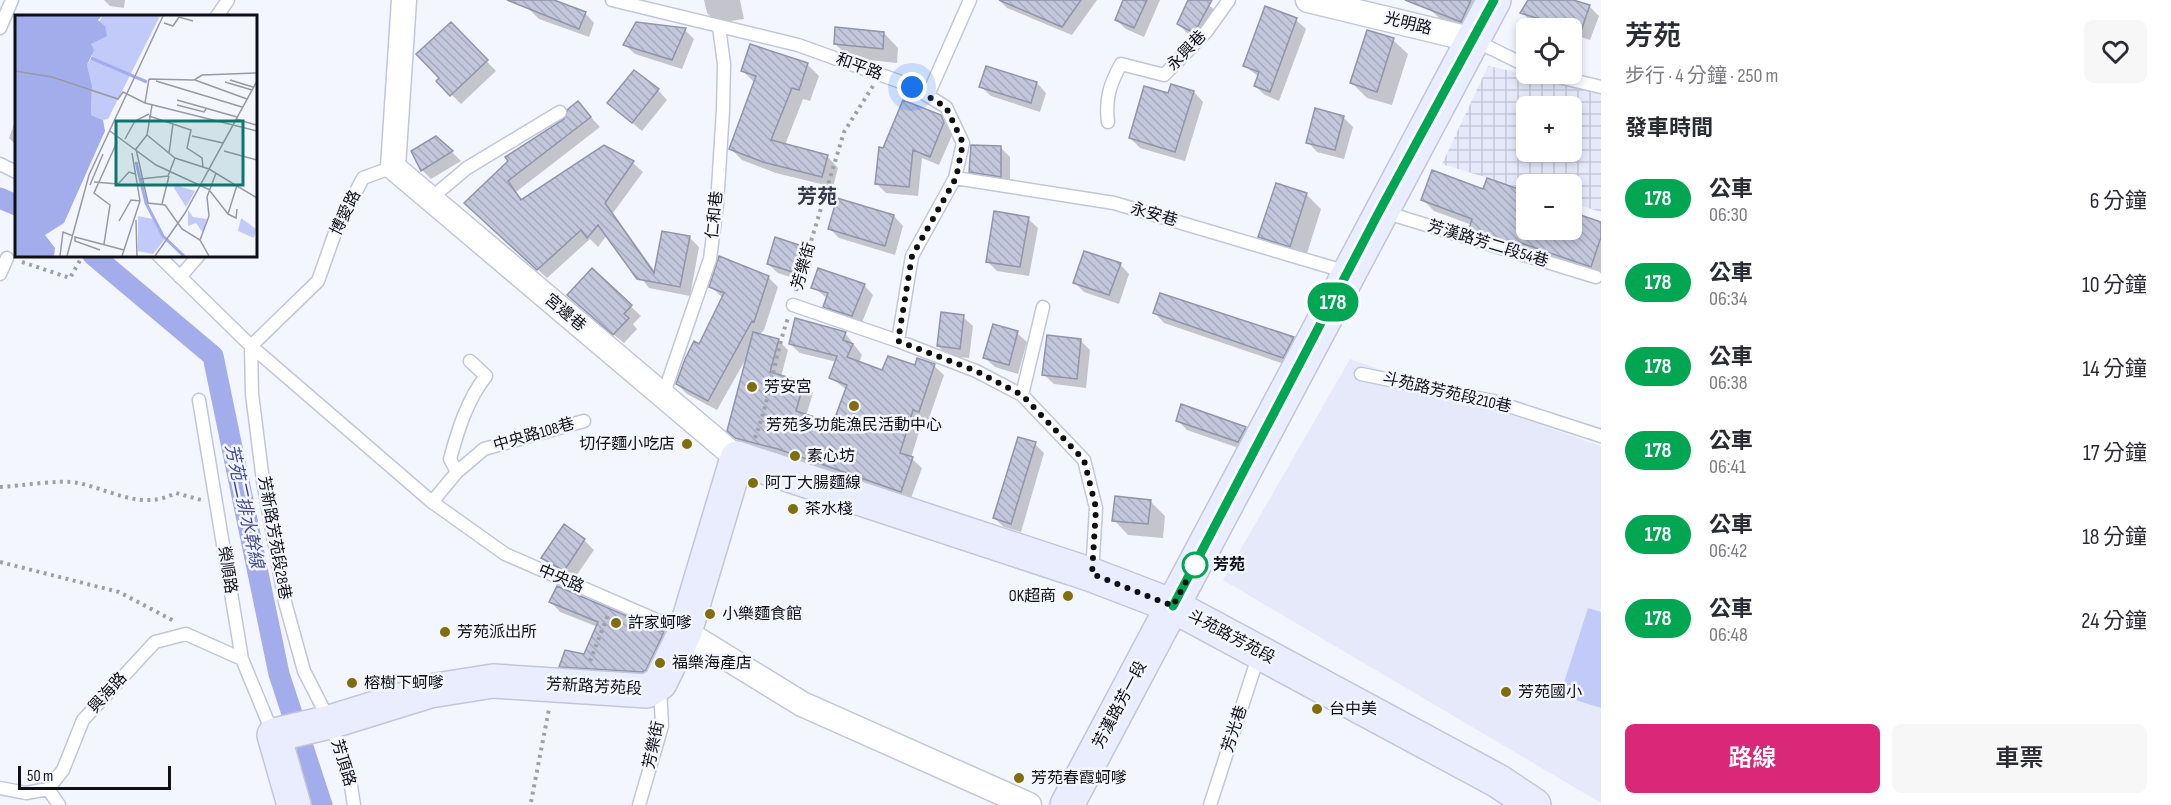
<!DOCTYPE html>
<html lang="zh-TW">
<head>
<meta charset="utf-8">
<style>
	:root { --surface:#fff; --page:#f7f7f7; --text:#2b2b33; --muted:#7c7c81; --accent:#db2777 }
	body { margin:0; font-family:"Sofia Sans Condensed","Noto Sans TC",sans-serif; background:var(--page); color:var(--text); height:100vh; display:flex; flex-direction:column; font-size:22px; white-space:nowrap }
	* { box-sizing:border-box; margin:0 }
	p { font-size:20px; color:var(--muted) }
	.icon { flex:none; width:33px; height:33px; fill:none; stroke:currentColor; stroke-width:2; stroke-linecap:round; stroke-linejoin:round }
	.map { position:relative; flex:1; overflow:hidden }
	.drawer { display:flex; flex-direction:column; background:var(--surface); width:570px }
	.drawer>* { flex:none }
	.badge { padding:0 12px; border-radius:20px; font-size:21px; line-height:39px }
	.tools { position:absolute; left:1516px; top:18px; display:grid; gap:12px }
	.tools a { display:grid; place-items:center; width:66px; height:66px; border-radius:9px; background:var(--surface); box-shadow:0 3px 9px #0003; font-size:30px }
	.scale { position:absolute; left:18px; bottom:15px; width:153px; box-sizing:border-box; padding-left:6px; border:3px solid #0f1017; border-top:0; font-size:16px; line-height:21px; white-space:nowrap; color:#0f1017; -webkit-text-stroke:4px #f4f6ff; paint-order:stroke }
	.you { position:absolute; width:30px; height:30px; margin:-15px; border:4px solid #fff; border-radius:50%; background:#1a73e8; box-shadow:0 0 0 9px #1a73e833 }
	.map>.badge { position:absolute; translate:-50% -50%; box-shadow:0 0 0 3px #fff }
	h2 { padding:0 24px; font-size:22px; line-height:54px }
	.round { display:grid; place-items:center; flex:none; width:63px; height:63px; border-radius:9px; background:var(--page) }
	.head { display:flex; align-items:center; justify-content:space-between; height:102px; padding:0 24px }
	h1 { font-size:28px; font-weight:600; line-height:45px }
	.button { display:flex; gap:12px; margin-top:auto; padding:12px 24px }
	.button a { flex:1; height:69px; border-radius:9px; background:var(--accent); color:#fff; font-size:24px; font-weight:600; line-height:69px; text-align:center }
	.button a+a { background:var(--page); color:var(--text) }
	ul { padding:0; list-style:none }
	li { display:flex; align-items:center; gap:18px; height:84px; padding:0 24px }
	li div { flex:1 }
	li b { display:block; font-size:22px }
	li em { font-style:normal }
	li .badge { min-width:66px; font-weight:700; text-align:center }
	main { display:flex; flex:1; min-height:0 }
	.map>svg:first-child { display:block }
	.built { fill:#e5e9fa }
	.industrial { fill:url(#industrial-grid); fill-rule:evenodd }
	.grass { fill:#c2caf9 }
	.shadow { fill:#0003 }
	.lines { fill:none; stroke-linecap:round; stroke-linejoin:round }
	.canal { stroke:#a3adec; stroke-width:21 }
	.building { fill:url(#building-back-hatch); stroke:#9195a9; stroke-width:1.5 }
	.lane-casing { stroke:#c2c6db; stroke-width:15 }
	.street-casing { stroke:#c2c6db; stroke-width:27 }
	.secondary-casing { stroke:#c2c6db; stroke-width:36 }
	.path { stroke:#9fa1a9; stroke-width:4; stroke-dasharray:3 4.5; stroke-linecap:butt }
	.lane { stroke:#fff; stroke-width:12 }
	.street { stroke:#fff; stroke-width:24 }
	.secondary { stroke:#eaedfe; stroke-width:33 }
	.line-casing { stroke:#fff; stroke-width:14 }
	.line { stroke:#00a651; stroke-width:9 }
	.walk { stroke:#0f1017; stroke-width:6; stroke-dasharray:0 10.8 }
	.poi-dot { fill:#806e0b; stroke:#f4f6ff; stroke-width:2 }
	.stop-dot { fill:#fff; stroke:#00a651; stroke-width:3 }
	.labels { text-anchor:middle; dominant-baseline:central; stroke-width:5; stroke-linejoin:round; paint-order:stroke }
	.street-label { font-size:16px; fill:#0f1017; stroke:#f4f6ff }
	.poi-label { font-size:16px; fill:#0f1017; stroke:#f4f6ff; text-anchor:start }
	.stop-label { font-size:16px; font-weight:bold; fill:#0f1017; stroke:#f4f6ff; text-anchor:start }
	.water-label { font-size:18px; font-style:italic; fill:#444a95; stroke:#f4f6ff }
	.quarter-label { font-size:20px; font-weight:bold; fill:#36394a; stroke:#f4f6ff }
	.inset-river { fill:none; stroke:#a3adec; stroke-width:3 }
	.inset-road { fill:none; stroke:#989aa2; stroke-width:1.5 }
	.view { fill:#0f766e; fill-opacity:0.15; stroke:#0f766e; stroke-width:3 }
	.inset-edge { fill:none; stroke:#0f1017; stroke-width:3 }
</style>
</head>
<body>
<main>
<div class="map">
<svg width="1601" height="805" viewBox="0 0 1601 805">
	<defs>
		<pattern id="industrial-grid" width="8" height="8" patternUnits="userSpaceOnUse" patternTransform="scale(1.5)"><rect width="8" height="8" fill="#e5e9fa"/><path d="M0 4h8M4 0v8" fill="none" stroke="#c3c7d6"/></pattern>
		<pattern id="building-back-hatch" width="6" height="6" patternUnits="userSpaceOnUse" patternTransform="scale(1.5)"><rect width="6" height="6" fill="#c3c7dc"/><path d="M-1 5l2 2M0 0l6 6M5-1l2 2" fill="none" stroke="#a6aabc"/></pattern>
	</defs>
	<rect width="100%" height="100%" fill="#f4f6ff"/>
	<path class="built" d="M1350,359l251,87v357l-378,-223z"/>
	<path class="industrial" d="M1488,66l113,24v122l-29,-9v-19h-45v6l-85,-26zM1527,106h45v46h-45z"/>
	<path class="grass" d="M1588,608l13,4v96l-41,-13z"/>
	<path class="shadow" d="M104,0h21l-1,8 -14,-2z
		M533,0h16l36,13 9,10 -5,14 -50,-18 -10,-10z
		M704,0h36l4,19 -27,4 -10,-10z
		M999,0h98l-25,35 -65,-27z
		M1125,0h35l-16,37 -18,-8 -10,-9z
		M1190,0h12l18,14 -16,27 -16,-7 -10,-10z
		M1436,0h48l-13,31 -30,-11 -9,-9z
		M1530,0h38l21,6 10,10 -9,24 -18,-6v-6h-19l-21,-6 -10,-9z
		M1296,20l10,9 -27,72 -14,-6 -10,-9 4,-9 -14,-11z
		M451,24l45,47 -35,33 -23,-23 3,-3z
		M685,30l9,9 -12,30 -47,-15 -10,-9z
		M884,33l14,15 -1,15 -47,-5 -15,-14z
		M1393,40l15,14 -16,51 -25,-7 -15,-15z
		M807,64l12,12 -9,25 -7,-2 -18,46 42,11 11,12 -5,19 -57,-14 -34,-13 -11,-11 24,-66 -12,-12z
		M1037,83l9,10 -6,19 -49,-16 -10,-9z
		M658,90l9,10 -25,31 -33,-28z
		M1194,92l9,10 -18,59 -45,-13 -10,-10 39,-43z
		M578,103l22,24 -84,65 7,8 81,-53 29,16 10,9 -30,41 43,60 33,-36 10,10 -9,49 -41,-8 -42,-53 -9,12 -8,-8 -43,39 -71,-65 90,-93z
		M940,116l13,17 -14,32 -17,-7 -4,38 -32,-3 -10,-10 8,-34z
		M1343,117l10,10 -9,32 -27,-7 -9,-10z
		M16,119v26l-7,-7z
		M1001,148l9,9v29l-30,-5 -9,-10z
		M452,152l9,9 -30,18 -9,-9z
		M1484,191l43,3v36h45v-17l29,10v53l-120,-36 -11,-11 2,-4 -38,-14 -11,-11z
		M1306,194l15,15 -16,51 -30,-9 -15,-15z
		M894,216l9,10 -8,29 -56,-17 -10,-10z
		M1028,219l10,9 -9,48 -32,-5 -10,-10z
		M804,248l10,10 -8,24 -28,-9 -10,-9z
		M1120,264l9,10 -10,30 -35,-12 -9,-9z
		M592,270l49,46 -8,8 4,5 -13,14 -46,-38z
		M768,277l10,10 -14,43 -5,5 19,5 10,10 -7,27 22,6 10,10 -7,23 28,9 13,-35 -17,-13 7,-15 -37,-9 -10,-9 55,-11 17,22 -3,8 24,9 51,-6 10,9 -16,46 -5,-2 -12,39 11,10 -12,33 -163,-54 -8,-6 -10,-10 18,-74 -30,53 -30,-16 -10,-10 23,-38 23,-48 -12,-11z
		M864,285l9,10 -12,30 -27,-9 -9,-10 3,-7 -15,-12z
		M1155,313l138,25 10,10 -10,19 -129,-44z
		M963,317l10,9 -4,32 -21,-2 -10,-10z
		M1017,333l10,9 -9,32 -23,-7 -10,-9z
		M1081,341l9,9 -4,38 -32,-4 -10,-9z
		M1177,420l68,8 9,10 -7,13 -60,-21z
		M1035,444l9,9 -23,79 -17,-5 -10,-9z
		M1150,501l15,15 -2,22 -35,-3 -14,-15z
		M584,540l10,10 -20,29 -22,-12 -9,-9z
		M551,602l112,32 10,9 -21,38 -82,-5 -9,-10 24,-10 13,-29 -38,-15z"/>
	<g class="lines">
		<path class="canal" d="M0,198l16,7
			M93,255l120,101 66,318 43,131"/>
	</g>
	<path class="building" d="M507,0h47l32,12 -7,17z
		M999,0h82l-19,27z
		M1123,0h24l-13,28 -19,-8z
		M1188,0h24l-18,33 -17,-9z
		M1405,0h66l-10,22z
		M1528,0h45l17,5 -9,26 -61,-18z
		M1265,6l32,12 -27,74 -16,-6 5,-14 -16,-6z
		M451,22l37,38 -38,36 -14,-15 3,-3 -23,-24z
		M636,22l50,6 -14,32 -49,-15z
		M835,27l49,5 -1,17 -49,-5z
		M1367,30l27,8 -17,54 -27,-9z
		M750,44l58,19 -9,27 -7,-2 -21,52 57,15 -6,22 -59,-15 -34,-13 27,-73 -15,-5z
		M986,66l51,16 -6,21 -52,-16z
		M634,70l25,19 -27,34 -25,-20z
		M1171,84l23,7 -19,61 -46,-14 15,-52 24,7z
		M903,100l38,15 3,7 -14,35 -17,-7 -4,37 -34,-3 4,-37 4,1z
		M578,101l13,16 -83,64 13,19 83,-55 30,16 -29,42 49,70 8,-42 28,5 -10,51 -43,-8 -39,-54 -11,13 -6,-8 -44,40 -73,-67 44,-42 -3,-4 59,-38 4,-10z
		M1315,108l29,8 -9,34 -29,-7z
		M436,136l17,15 -32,20 -10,-20z
		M971,145l30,1v31l-32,-5z
		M1432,170l51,19 4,-11 40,14v38h45v-18l29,10v15l-10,30 -70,-24 -1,2 -51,-16 3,-10 -51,-19z
		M1276,183l31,10 -17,54 -32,-10z
		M837,198l57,17 -9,31 -57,-17z
		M994,211l35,6 -9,50 -34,-5z
		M775,237l30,10 -9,26 -29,-9z
		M1084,251l37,12 -12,32 -36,-12z
		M719,256l50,20 -15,46 -2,-1 -44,80 -32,-17 9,-25 9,-18 5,3 25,-51 -15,-6z
		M592,268l40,37 -8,9 5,4 -16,17 -46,-40z
		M818,268l47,16 -13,32 -29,-9 5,-14 -17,-5z
		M1160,293l134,44 -11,21 -130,-45z
		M941,312l23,3 -4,34 -23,-3z
		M795,318l51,14 -3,8 10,4 -6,13 35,13 6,-14 27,9 2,-7 18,6 -16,48 -6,-2 -13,43 13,4 -12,35 -123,-43 -43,-11 -8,-7 26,-99 26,7 -9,33 34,10 -8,29 37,12 14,-38 -18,-7 8,-22 -48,-12z
		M993,324l25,7 -9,34 -26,-7z
		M1047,335l34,4 -4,40 -35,-4z
		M1181,404l65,23 -8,15 -62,-21z
		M1018,437l18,5 -25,82 -18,-6z
		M1115,496l36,4 -3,24 -36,-3z
		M564,524l21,15 -21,32 -23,-13z
		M557,586l107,46 -18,38 -4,2 -83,-5 6,-17 19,4 14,-32 -49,-20z"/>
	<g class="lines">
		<defs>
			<path id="lane" d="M612,0l186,45 114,41 34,21 17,36 -8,35 -43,78 -14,85 78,30 46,24 62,65 12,48 -4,65
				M217,16l11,-16
				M0,28l12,-28
				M1474,40l53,26
				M1546,74l55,13
				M928,95l42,-95
				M1108,122c-3,-23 2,-38 13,-58l43,11 42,-43 23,-32
				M0,164l16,8
				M955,178l159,25 233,69
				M430,199l37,-31 93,-56
				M1384,212l212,65
				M158,255l93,91 181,156 73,52 179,78
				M0,274l7,-16
				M180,277l19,-22
				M793,305l105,36
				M1361,374l132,27 108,35
				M1022,395l21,-88
				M663,396l47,-137 7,-55 6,-94 1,-46 -5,-37
				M199,400l43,259 31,75
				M457,472l27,-23 100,-28
				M432,502l25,-30 -7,-13c8,-29 17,-59 36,-83l-16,-15
				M0,788l26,5 22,-4 15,-19 20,-50 72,-78 31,-8 56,25
				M48,789l11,16
				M354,805l-4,-25 -20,-58 -26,-51 -19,-69 -22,-121 -11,-87 -1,-48 67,-65 18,-51 27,-52 30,-11
				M639,805l23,-79 -2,-40
				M1210,805l49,-151"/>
			<path id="street" d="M404,0l-11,167 344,291
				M1308,0l166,40
				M685,632l117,72 227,101"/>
			<path id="secondary" d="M294,805l-20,-70 56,-13 100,-31 63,-10 154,10 13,-8 25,-51 52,-174 355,117 81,31 325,175 36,24
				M1067,805l427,-805"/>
		</defs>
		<use href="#lane" class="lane-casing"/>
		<use href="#street" class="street-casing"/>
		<use href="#secondary" class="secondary-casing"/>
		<path class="path" d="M22,262l48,16 13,-23
			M796,291l48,-159 29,-46
			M755,438c15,-39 19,-80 33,-120
			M0,487c21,-1 60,-8 78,-4 34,7 63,28 98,10l25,7
			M0,562l119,30 55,29
			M590,661l18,-46
			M531,802l18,-93"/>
		<use href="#lane" class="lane"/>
		<use href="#street" class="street"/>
		<use href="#secondary" class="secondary"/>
	</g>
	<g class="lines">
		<defs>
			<path id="line" d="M1173,606l207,-396 114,-210"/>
		</defs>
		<use href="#line" class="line-casing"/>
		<use href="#line" class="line"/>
		<path class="walk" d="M912,87l34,20 17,36 -7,35 -44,78 -14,85 78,30 46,24 62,65 12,48 -4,66 81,32 22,-41"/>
	</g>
	<g class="poi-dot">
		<circle cx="752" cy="387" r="6"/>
		<circle cx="854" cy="406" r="6"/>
		<circle cx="687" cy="444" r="6"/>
		<circle cx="795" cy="456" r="6"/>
		<circle cx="753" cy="483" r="6"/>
		<circle cx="793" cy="509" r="6"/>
		<circle cx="1068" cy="596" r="6"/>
		<circle cx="710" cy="614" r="6"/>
		<circle cx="616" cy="623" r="6"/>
		<circle cx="445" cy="632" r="6"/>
		<circle cx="660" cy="663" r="6"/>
		<circle cx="352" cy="683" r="6"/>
		<circle cx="1506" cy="692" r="6"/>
		<circle cx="1317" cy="709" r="6"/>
		<circle cx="1019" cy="778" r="6"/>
	</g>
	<circle class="stop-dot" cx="1195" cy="565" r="12"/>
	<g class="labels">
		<g class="street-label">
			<text transform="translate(1408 24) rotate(14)">光明路</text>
			<text transform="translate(1187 51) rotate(-46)">永興巷</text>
			<text transform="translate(859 67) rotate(20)">和平路</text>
			<text transform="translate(346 213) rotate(-64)">博愛路</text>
			<text transform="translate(715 215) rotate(-84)">仁和巷</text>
			<text transform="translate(1154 215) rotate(16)">永安巷</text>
			<text transform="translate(1488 244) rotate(17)">芳漢路芳二段54巷</text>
			<text transform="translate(804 266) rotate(-74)">芳樂街</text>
			<text transform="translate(565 313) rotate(40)">宮邊巷</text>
			<text transform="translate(1447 393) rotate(13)">斗苑路芳苑段210巷</text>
			<text transform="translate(534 435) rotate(-16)">中央路108巷</text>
			<text transform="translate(274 538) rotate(80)">芳新路芳苑段28巷</text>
			<text transform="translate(227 570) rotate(81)">榮順路</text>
			<text transform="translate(561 579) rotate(23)">中央路</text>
			<text transform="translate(1231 637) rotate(28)">斗苑路芳苑段</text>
			<text transform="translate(594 687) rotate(3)">芳新路芳苑段</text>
			<text transform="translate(108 693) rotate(-48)">興海路</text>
			<text transform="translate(1120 705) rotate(-62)">芳漢路芳一段</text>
			<text transform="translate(1235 729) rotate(-72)">芳光巷</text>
			<text transform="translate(654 745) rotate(-78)">芳樂街</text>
			<text transform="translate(343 763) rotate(73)">芳頂路</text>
		</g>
		<g class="poi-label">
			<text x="764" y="387">芳安宮</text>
			<text x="854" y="425" text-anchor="middle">芳苑多功能漁民活動中心</text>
			<text x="675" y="444" text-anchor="end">切仔麵小吃店</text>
			<text x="807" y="456">素心坊</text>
			<text x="765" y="483">阿丁大腸麵線</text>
			<text x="805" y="509">茶水棧</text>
			<text x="1056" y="596" text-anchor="end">OK超商</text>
			<text x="722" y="614">小樂麵食館</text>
			<text x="628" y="623">許家蚵嗲</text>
			<text x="457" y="632">芳苑派出所</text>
			<text x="672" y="663">福樂海產店</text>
			<text x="364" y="683">榕樹下蚵嗲</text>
			<text x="1518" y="692">芳苑國小</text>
			<text x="1329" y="709">台中美</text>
			<text x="1031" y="778">芳苑春霞蚵嗲</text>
		</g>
		<g class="stop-label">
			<text x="1213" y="565">芳苑</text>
		</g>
		<g class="water-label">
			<text transform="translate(244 506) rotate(78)">芳苑二排水幹線</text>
		</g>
		<g class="quarter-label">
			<text x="817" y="197">芳苑</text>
		</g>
	</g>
	<g transform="translate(15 15)">
		<rect width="242" height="242" fill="#f4f6ff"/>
		<path d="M160,170l20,6 -9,16 -12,-19zM173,195l5,7 14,2 -4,14 -7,-10 -8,3zM123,201l15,3 6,8 5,13 -11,14 -15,-3zM226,203l15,11 -2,9 -16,-7z" fill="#c2caf9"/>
		<path d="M87,1h58l-52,103 -5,1 -12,-5 1,-30 -5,-20 5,-8 -1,-13z" fill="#c2caf9"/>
		<path d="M0,1h87l-4,4 7,6 2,10 -16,8 3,6 -7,15 5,20 -1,30 12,5 2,11 -41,92 -19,12 10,13 -1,8h-39z" fill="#a3adec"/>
		<path class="inset-river" d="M76,43l56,24M121,147l10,41 17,33 21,20"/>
		<path class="inset-road" d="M149,8l9,3 6,-9 14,4M0,56l37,6 66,22 5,-7 22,11 112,28M134,64l45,1 8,-5 55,-2M180,65l52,19M215,65l23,7M141,66l86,26M210,67l27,8M162,85l60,17M130,88l4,-24M137,90l-5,30 -11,14 12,54 17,2 17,24 18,11 9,16M162,90l27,7 2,-3M134,101l42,14 -4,18 15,10 1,9M221,104l20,6M95,116l46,34 54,25M132,120l28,23 34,11 48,29M177,121l31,7M110,124l10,-18 14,-7M209,136l33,9M154,138l4,-29M125,164l28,-3 7,-18M79,167l24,2 11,-12 6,2M75,170l13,-31M195,176l18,23M147,189l7,-28M222,194l-1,9 -8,-4 9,-29M121,205l1,36M104,206l12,-21 9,1M185,225l9,-24 -2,-19 9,-24M89,229l6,-39 -16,-12 23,-51M85,235l-25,-9v-4l49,13M45,241l3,-24 10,4M52,241l22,-81 74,-159M107,241l18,-55 -8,-48M140,241l30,-43 72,-132"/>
		<path class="view" d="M101,106h127v64h-127z"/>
		<rect width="242" height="242" class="inset-edge"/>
	</g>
</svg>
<div class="tools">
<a><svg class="icon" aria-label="locate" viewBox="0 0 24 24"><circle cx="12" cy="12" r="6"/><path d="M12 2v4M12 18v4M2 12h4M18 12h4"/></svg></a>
<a>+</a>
<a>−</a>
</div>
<div class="scale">50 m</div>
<div class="you" style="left:912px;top:87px"></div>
<b class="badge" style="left:1333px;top:302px;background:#00a651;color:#fff">178</b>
</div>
<section class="drawer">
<div class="head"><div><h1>芳苑</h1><p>步行 · 4 分鐘 · 250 m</p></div><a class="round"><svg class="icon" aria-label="heart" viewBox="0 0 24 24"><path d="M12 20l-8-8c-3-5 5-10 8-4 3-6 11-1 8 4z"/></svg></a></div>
<h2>發車時間</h2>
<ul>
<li><span class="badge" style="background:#00a651;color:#fff">178</span><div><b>公車</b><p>06:30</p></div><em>6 分鐘</em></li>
<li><span class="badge" style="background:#00a651;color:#fff">178</span><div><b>公車</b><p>06:34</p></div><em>10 分鐘</em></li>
<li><span class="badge" style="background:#00a651;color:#fff">178</span><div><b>公車</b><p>06:38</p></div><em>14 分鐘</em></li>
<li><span class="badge" style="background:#00a651;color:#fff">178</span><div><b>公車</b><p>06:41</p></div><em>17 分鐘</em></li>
<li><span class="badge" style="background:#00a651;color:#fff">178</span><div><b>公車</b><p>06:42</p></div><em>18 分鐘</em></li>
<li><span class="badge" style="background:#00a651;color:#fff">178</span><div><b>公車</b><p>06:48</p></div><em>24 分鐘</em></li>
</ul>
<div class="button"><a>路線</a><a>車票</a></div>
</section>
</main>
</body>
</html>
